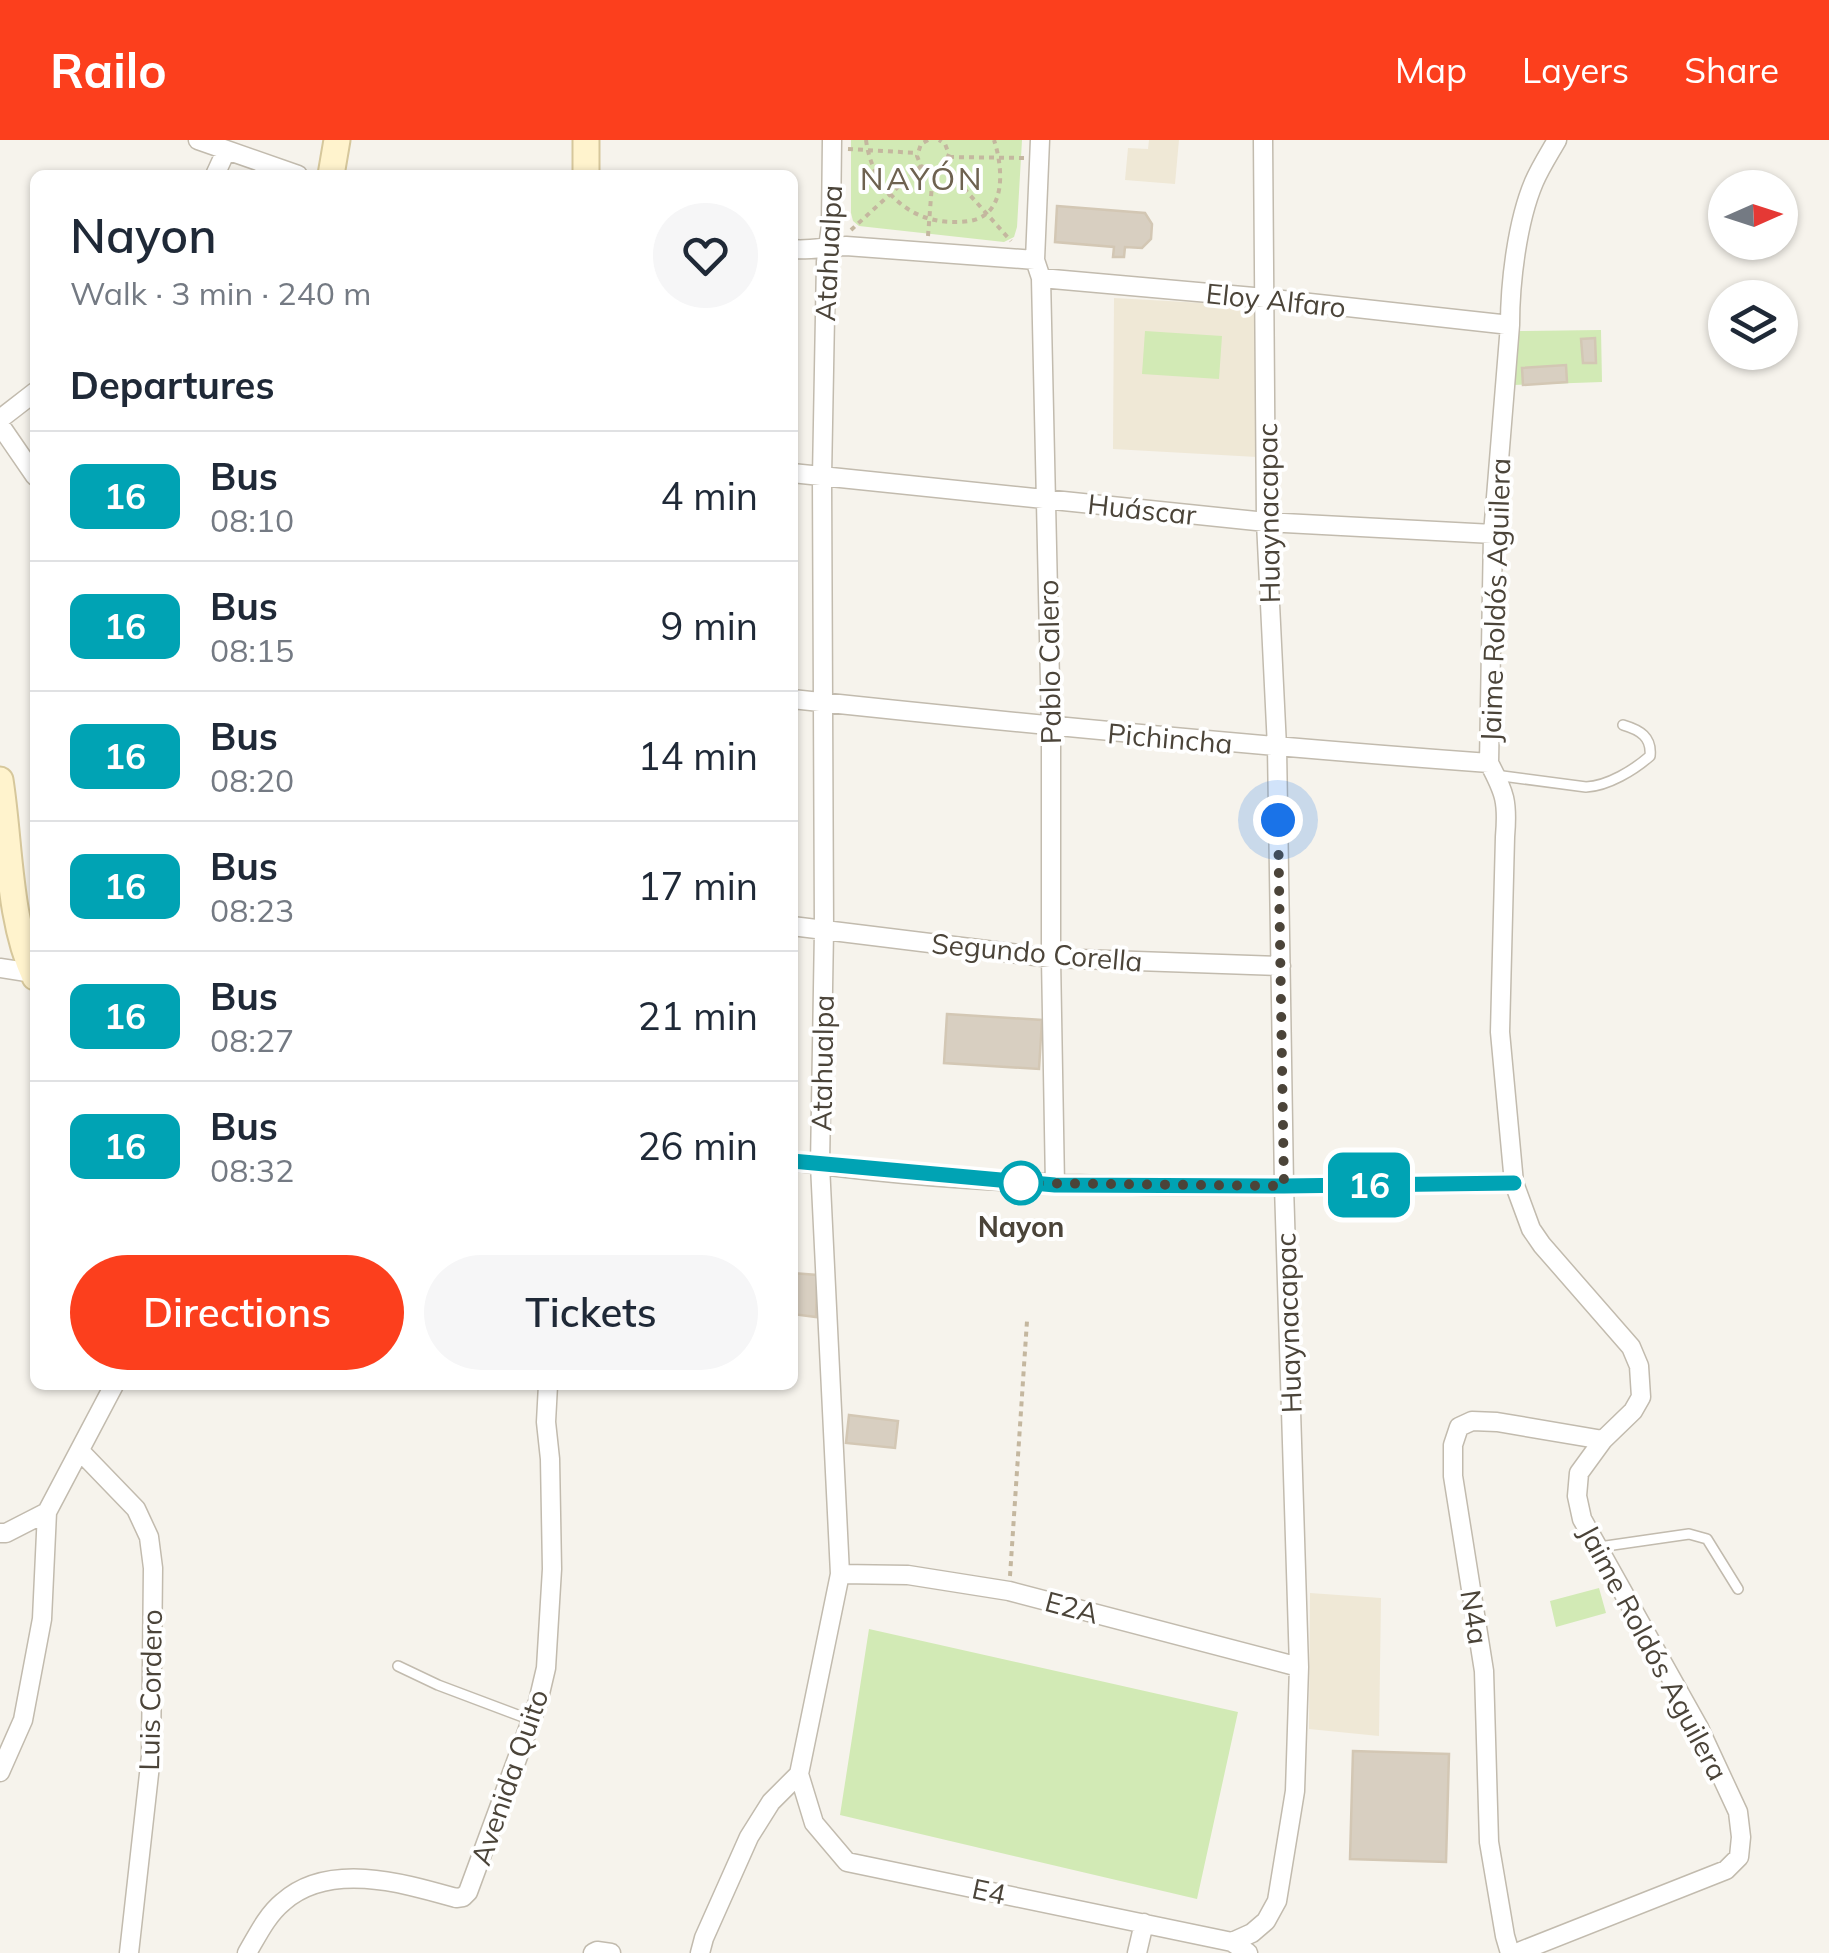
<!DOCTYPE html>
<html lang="en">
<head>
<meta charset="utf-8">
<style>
	:root { --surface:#fff; --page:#f6f6f7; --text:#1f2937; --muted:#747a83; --line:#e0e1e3; --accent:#fc3f1d }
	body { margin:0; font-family:Mulish,sans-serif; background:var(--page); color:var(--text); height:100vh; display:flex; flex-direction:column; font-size:38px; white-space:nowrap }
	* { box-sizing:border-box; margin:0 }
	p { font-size:32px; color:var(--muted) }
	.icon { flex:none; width:55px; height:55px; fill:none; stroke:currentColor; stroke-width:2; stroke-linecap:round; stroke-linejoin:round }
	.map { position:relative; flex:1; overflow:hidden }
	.drawer { position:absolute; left:30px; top:30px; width:768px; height:1220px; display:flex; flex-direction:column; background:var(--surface); border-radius:15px; box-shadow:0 2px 8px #0004 }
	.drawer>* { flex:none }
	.badge { padding:0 20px; border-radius:15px; font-size:35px; line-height:65px }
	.needle { width:65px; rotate:87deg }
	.controls { position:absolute; left:1708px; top:30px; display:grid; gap:20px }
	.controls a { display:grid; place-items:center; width:90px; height:90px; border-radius:50%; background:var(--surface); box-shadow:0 2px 8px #0004; font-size:50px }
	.you { position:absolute; width:50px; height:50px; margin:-25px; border:8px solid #fff; border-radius:50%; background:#1a73e8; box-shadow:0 0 0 15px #1a73e833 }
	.map>.badge { position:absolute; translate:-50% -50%; box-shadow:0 0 0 5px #fff }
	h2 { padding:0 40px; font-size:38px; line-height:90px }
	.round { display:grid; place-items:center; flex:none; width:105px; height:105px; border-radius:52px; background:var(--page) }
	.summary { display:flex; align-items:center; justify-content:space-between; height:170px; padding:0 40px }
	h1 { font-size:48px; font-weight:600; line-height:75px }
	.cta { display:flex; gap:20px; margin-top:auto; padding:20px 40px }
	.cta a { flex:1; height:115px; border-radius:60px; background:var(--accent); color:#fff; font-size:40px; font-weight:600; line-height:115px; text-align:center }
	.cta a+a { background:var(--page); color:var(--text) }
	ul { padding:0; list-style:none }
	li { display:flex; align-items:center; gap:30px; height:130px; padding:0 40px; border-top:2px solid var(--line) }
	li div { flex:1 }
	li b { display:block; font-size:38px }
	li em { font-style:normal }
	li .badge { min-width:110px; font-weight:700; text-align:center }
	header { display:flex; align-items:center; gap:60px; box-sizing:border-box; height:140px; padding:0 50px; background:var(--accent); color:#fff }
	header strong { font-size:48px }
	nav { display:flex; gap:55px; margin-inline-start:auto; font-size:35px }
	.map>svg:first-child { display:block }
	.education { fill:#efe8d6 }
	.green { fill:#d2eab5 }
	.building { fill:#d8cfc1; stroke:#d3c7b4; stroke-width:2.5 }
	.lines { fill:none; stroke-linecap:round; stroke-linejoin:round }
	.lane-casing { stroke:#c2bbae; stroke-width:12 }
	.street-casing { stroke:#c2bbae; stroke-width:21 }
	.secondary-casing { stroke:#d6c79b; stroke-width:29 }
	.path { stroke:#c4b79f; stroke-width:4; stroke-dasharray:5 5; stroke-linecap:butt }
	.lane { stroke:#fff; stroke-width:9 }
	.street { stroke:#fff; stroke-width:18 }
	.secondary { stroke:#fff3cd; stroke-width:25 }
	.line-casing { stroke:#fff; stroke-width:22 }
	.line { stroke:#00a3b4; stroke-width:15 }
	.walk { stroke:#4b4439; stroke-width:10; stroke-dasharray:0 18 }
	.stop-dot { fill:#fff; stroke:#00a3b4; stroke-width:5 }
	.labels { text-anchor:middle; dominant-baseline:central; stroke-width:8; stroke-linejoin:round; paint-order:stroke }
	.street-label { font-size:28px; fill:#4b4439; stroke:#fff }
	.stop-label { font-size:28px; font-weight:bold; fill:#4b4439; stroke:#fff }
	.quarter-label { font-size:32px; letter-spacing:2.5px; fill:#6e6250; stroke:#fff }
</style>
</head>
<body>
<header>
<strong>Railo</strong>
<nav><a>Map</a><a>Layers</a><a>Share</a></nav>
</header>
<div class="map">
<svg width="1829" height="1813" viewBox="0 0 1829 1813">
	<rect width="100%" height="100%" fill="#f6f3ec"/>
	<path class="education" d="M1149,0h30l-4,44 -50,-4 3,-32 20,1z
		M1114,158l143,8v151l-144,-8z
		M1310,1453l71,5 -2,138 -70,-7z"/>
	<path class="green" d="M851,0h171l-5,87 -3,10 -10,5 -145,-16 -6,-5 -2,-8z
		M1601,190l1,52 -88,3 3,-54z
		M1145,191l77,5 -3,43 -77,-5z
		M1599,1448l7,25 -50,14 -6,-26z
		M869,1489l369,83 -41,187 -357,-84z"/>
	<path class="building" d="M1057,66l88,7 7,11 -1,15 -9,9 -17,-1 -1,10h-11l1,-10 -59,-5z
		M1595,198l1,25h-13l-2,-24z
		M1566,225l1,17 -44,3 -1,-17z
		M947,874l95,6 -3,49 -95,-6z
		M792,1133l25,2 -1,42 -24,-3z
		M849,1275l49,6 -3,27 -49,-5z
		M1353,1611l96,3 -3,108 -96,-3z"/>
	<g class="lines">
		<defs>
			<path id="lane" d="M1495,635l91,12c22,-1 48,-17 64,-31 2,-19 -10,-26 -27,-31
				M1599,1407l90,-13 18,5 31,50
				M398,1526l40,19 93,35"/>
			<path id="street" d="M198,0l100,35
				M1040,0l-5,120 6,18 10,449v231l4,227
				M215,35l11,-24
				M792,109c19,2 35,-3 54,-3l189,14
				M1041,138l224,20 245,27
				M0,279l35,-27
				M0,285l35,51
				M792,333l474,49 227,12
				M792,559c233,25 464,47 697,64
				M792,786l259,32 230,8
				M0,828l33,5
				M792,1021c239,34 481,25 722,22
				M80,1311l56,58 13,28 4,31 -2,188 -22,197
				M0,1393h6l41,-21
				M840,1434l68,1 101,16 290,76
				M0,1632l23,-52 19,-101 5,-107 67,-127
				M799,1634l15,49 33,39 385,80 16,11
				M1232,1802l20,-9 14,-12 11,-20 18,-110 4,-124 -15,-481 -7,-439 -11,-225 -3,-382
				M247,1813c10,-17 20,-38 36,-51 46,-41 120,-19 173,-4l7,-1 5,-5 70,-190 8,-34 6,-99 -2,-110 -4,-37 2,-37
				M593,1813l4,-2 14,2
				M700,1813l4,-15 45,-101 22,-35 28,-28 41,-200 -20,-409 4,-235 -2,-453 4,-215 5,-36 1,-86
				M1137,1813l7,-30
				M1510,1813l-5,-17 -16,-94 -5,-171 -31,-195v-31l6,-18 13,-6 25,1 106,18
				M1516,1813l210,-83 13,-13 2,-20 -3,-25 -39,-84 -117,-209 -5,-23 2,-23 24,-33 30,-29 8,-14 -2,-31 -8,-19 -89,-102 -11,-16 -17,-46 -14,-151 5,-195c3,-35 0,-44 -16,-74l4,-229 17,-209c0,-42 7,-103 24,-143 6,-14 15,-28 23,-42"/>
			<path id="secondary" d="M331,35l6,-35
				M586,35v-35
				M0,640c10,63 8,139 35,197"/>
		</defs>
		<use href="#lane" class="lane-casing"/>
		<use href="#street" class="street-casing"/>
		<use href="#secondary" class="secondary-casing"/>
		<path class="path" d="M866,0c6,46 41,83 89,82 10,0 23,-1 31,-8 20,-16 15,-53 8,-74
			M928,0l-7,4 -4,12 4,10 12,5
			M848,9l70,4
			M949,17l75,1
			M944,26l67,75
			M933,31l11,-5 5,-12 -4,-10 -6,-4
			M851,90l70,-64
			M928,96l5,-65
			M1010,1436l17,-255"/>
		<use href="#lane" class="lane"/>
		<use href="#street" class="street"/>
		<use href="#secondary" class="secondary"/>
	</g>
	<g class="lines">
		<defs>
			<path id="line" d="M792,1021l263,24 229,1 230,-3"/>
		</defs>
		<use href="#line" class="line-casing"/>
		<use href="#line" class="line"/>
		<path class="walk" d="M1021,1043l263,3 -6,-366"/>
	</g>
	<circle class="stop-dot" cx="1021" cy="1043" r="20"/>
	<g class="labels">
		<g class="street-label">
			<text transform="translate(828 113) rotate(-87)">Atahualpa</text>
			<text transform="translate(1276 160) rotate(6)">Eloy Alfaro</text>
			<text transform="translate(1142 369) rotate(6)">Huáscar</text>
			<text transform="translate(1268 373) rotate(-91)">Huaynacapac</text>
			<text transform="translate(1495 460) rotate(-88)">Jaime Roldós Aguilera</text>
			<text transform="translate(1049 522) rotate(-91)">Pablo Calero</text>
			<text transform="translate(1170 598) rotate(5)">Pichincha</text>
			<text transform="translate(1037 812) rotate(5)">Segundo Corella</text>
			<text transform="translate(822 923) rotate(-89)">Atahualpa</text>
			<text transform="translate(1288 1183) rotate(-92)">Huaynacapac</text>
			<text transform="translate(1072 1467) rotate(15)">E2A</text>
			<text transform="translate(1475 1477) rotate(81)">N4a</text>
			<text transform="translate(1654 1512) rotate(62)">Jaime Roldós Aguilera</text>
			<text transform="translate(150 1550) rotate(-89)">Luis Cordero</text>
			<text transform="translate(509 1637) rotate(-71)">Avenida Quito</text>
			<text transform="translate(989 1751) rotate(12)">E4</text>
		</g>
		<g class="stop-label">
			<text x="1021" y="1086">Nayon</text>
		</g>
		<g class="quarter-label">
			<text x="922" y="38">NAYÓN</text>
		</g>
	</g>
</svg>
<div class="controls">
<a><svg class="needle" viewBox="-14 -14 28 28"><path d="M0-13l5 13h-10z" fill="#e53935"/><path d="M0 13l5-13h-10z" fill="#747a83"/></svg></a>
<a><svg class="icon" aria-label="layers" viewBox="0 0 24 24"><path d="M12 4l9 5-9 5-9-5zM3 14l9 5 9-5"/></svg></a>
</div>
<div class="you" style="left:1278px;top:680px"></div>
<b class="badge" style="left:1369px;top:1045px;background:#00a3b4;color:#fff">16</b>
<section class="drawer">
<div class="summary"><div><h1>Nayon</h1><p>Walk · 3 min · 240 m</p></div><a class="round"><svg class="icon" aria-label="heart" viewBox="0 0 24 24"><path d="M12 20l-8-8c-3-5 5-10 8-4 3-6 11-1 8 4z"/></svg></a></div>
<h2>Departures</h2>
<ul>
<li><span class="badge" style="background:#00a3b4;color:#fff">16</span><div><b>Bus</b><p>08:10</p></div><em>4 min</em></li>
<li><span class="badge" style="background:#00a3b4;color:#fff">16</span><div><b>Bus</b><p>08:15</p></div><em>9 min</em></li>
<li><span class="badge" style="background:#00a3b4;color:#fff">16</span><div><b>Bus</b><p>08:20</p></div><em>14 min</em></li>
<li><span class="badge" style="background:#00a3b4;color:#fff">16</span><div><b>Bus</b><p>08:23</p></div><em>17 min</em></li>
<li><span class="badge" style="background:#00a3b4;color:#fff">16</span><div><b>Bus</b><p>08:27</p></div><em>21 min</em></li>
<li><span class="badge" style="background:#00a3b4;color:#fff">16</span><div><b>Bus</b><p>08:32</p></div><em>26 min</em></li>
</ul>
<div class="cta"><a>Directions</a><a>Tickets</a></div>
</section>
</div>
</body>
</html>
